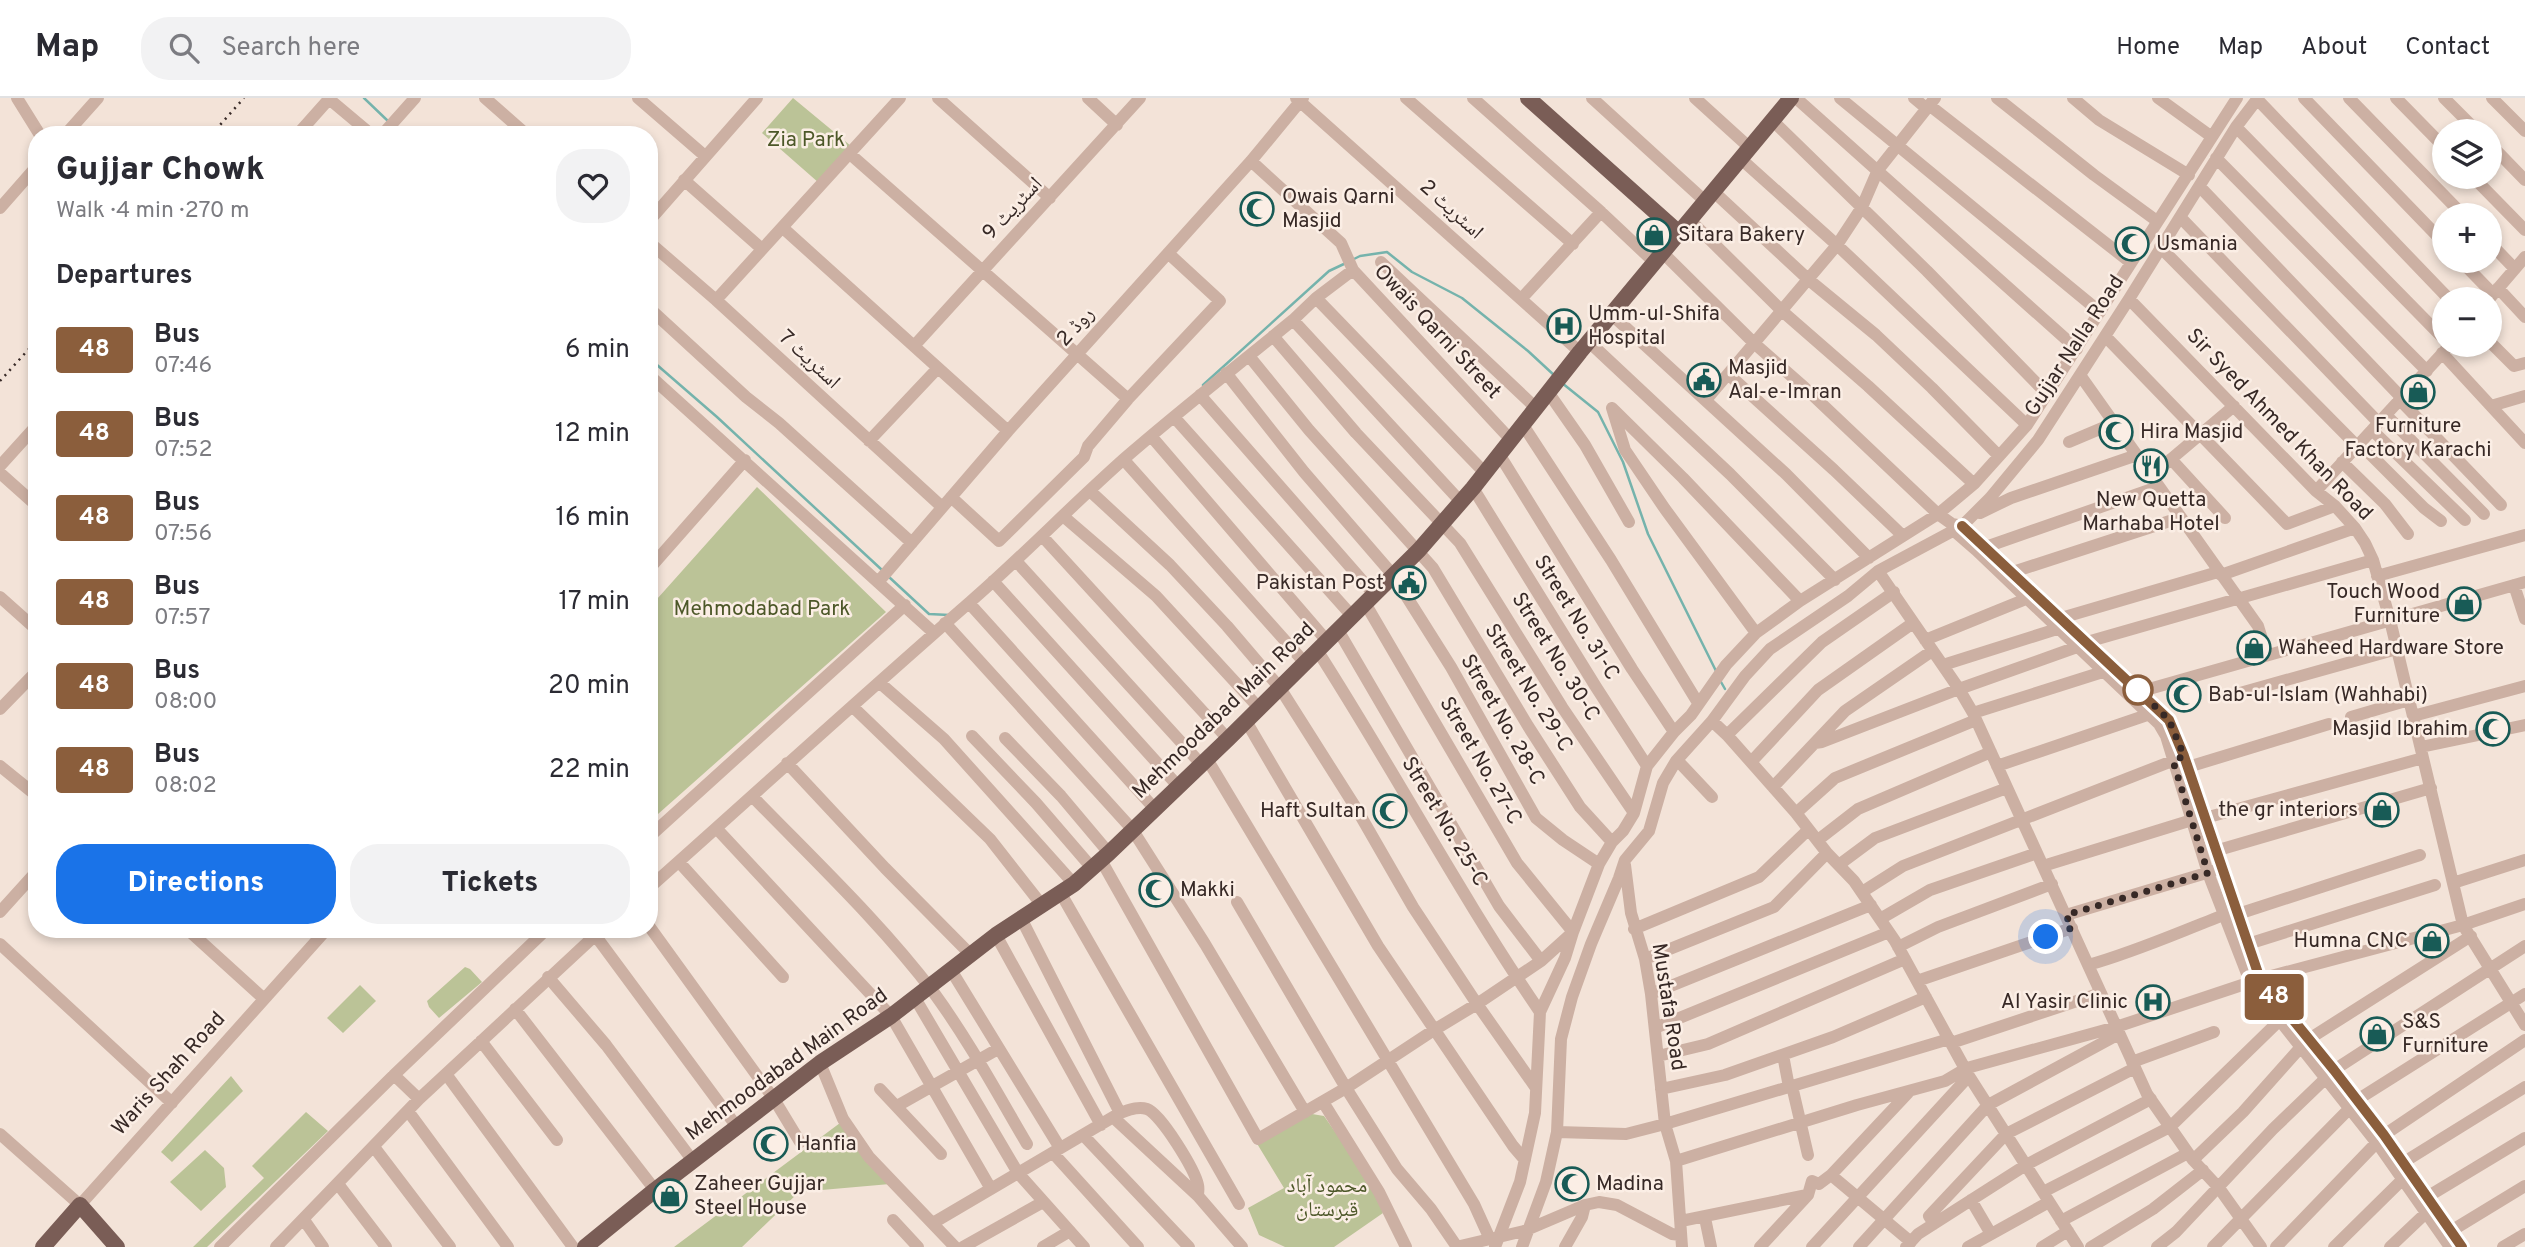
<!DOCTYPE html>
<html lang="en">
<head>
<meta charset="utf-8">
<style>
	:root { --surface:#fff; --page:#f2f2f3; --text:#2b2b33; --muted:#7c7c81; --line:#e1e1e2; --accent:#1a73e8 }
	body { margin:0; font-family:Overpass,"Noto Naskh Arabic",sans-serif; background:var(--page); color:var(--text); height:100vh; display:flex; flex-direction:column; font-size:26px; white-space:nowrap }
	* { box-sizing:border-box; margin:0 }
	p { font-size:23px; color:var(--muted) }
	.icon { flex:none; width:38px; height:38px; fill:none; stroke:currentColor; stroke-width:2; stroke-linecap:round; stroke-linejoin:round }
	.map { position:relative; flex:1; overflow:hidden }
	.sheet { position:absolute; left:28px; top:28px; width:630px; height:812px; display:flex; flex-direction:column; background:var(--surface); border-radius:28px; box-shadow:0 4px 10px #0003 }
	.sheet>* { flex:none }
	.badge { padding:0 14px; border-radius:5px; font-size:24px; line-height:46px }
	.tools { position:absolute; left:2432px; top:21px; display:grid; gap:14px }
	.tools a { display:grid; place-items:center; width:70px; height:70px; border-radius:50%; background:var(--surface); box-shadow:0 4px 10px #0003; font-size:35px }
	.you { position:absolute; width:35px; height:35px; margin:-18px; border:5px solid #fff; border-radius:50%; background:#1a73e8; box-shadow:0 0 0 10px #1a73e833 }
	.map>.badge { position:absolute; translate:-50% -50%; box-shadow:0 0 0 4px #fff }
	h2 { padding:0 28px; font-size:26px; line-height:63px }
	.round { display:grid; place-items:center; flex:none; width:74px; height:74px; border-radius:28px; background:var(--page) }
	.headline { display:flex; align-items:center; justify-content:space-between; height:119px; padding:0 28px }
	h1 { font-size:33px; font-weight:800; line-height:52px }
	.button { display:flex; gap:14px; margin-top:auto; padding:14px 28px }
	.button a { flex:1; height:80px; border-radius:28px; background:var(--accent); color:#fff; font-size:28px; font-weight:800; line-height:80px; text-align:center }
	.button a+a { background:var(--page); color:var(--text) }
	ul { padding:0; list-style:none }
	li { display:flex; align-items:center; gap:21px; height:84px; padding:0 28px }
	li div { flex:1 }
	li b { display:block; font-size:26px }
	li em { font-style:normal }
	li .badge { min-width:77px; font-weight:700; text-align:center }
	header { display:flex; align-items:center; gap:42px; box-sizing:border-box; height:98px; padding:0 35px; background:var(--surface); border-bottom:2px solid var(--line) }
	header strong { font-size:33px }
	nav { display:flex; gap:38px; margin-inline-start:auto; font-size:24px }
	.search { width:490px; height:63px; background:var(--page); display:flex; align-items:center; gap:18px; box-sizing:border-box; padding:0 24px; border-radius:28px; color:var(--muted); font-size:26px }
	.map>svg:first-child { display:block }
	.green { fill:#bbc397 }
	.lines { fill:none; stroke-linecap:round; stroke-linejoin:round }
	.stream { stroke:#75b3ac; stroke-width:2.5 }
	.minor { stroke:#ccb0a3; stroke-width:12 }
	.major { stroke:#7a5d56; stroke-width:16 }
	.rail { stroke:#372926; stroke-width:2.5; stroke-dasharray:2 5; stroke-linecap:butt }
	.line-casing { stroke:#fff; stroke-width:16 }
	.line { stroke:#8b5e3c; stroke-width:10 }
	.walk { stroke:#372926; stroke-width:7; stroke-dasharray:0 12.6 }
	.stop-dot { fill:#fff; stroke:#8b5e3c; stroke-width:3.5 }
	.labels { text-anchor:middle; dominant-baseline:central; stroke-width:5; stroke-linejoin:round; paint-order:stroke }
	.park-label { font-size:21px; fill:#4c5728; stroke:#fbeee5 }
	.poi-label { font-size:21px; fill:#372926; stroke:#fbeee5; text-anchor:start }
	.street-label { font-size:21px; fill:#372926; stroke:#fbeee5 }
</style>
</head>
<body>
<header>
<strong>Map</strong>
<div class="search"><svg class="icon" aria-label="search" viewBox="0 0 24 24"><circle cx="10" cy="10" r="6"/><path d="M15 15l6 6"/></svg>Search here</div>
<nav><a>Home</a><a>Map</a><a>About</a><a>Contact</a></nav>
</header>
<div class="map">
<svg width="2525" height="1149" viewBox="0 0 2525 1149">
	<rect width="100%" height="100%" fill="#f3e3d8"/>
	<path class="green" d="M793,0l58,48 -32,37 -57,-50z
		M757,389l129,125 -237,210v-214z
		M465,869l5,2 12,13 -43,36 -10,-11 -2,-6z
		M360,887l16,16 -33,32 -16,-15z
		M231,978l12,15 -71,71 -11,-10z
		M306,1014l22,19 -121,116h-14l71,-69 -12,-12z
		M1306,1015l18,3 49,70 10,27 -49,34h-49l-26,-12 -11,-27 36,-20 -28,-46z
		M840,1025l50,61 -91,8 -57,55h-68z
		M205,1052l19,18 2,19 -25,24 -31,-29z"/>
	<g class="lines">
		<path class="stream" d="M364,0l25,24
			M394,28l9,9
			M1352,162l8,-4 27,-4 25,20 50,26 66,53 27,25
			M649,260l68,59 165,153
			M1562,285l36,29 25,50 25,72 69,139
			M1203,287l126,-114 17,-8
			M889,479l40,37 20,1
			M1721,584l4,7"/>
		<path class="minor" d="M17,0l23,37
			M485,0l42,37
			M638,0l67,58
			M938,0l112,100
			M1088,0l29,27
			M1296,0l284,254
			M1406,0l167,146
			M1473,0l128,114 53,50
			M1592,0l114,104
			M1695,0l55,50
			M1796,0l281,251
			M1840,0l260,214
			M1914,0l12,10
			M1997,0l97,77 63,46
			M2073,0l26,22 90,55
			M2158,0l54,39
			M2304,0l141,146
			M2349,0l114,117
			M2396,0l49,50
			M2444,0l33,33
			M2492,0l33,33
			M2257,1l192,200
			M1929,7l201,157
			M1773,23l154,150 119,122
			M2236,29l209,213
			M65,37l33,-37
			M297,37l32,-36 43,36
			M382,37l33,-37
			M2490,46l35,36
			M850,56l278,245 -40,47 -4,11 -85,84 -48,-44
			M2216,60l211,213
			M1741,61l96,86 190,180
			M1251,63l90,82 12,27 158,170
			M2473,79l52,53
			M684,82l78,69
			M2200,89l200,209
			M1714,94l95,88 67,55 56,53 67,68
			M0,110l37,-42
			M2181,120l198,205
			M1690,122l92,91 86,75 106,98
			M649,123l108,-123
			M783,130l225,203
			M649,144l67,58 226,207
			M2490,145l25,26
			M2160,149l197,199
			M1663,155l92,91 49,43 134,127 14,10 10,2 24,21 183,173 15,36 76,223 26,35 48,56 50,65 78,112
			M2461,163l32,33
			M1381,164l154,145
			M2498,190l27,29
			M1316,200l169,175
			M1522,200l79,-86
			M2129,201l187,192 19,15 20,22 10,15 8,17 17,60 73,305 62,100
			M2489,201l36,-42
			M716,202l184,-202
			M649,210l97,89 33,26 133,120
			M1611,216l175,160 83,84
			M1293,222l168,182
			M1273,238l83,97 104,110 102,164 72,106
			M2105,238l182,188 48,-18
			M1588,243l142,133 105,106
			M2490,244l24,24 11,-3
			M914,248l226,-248
			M2442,255l83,90
			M1249,258l60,74 124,138 95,158 52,81 32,35
			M1226,275l78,99 89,103 58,92 85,151 27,22 36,24
			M1728,276l106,96 69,66
			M649,277l284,257
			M2080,277l178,251 9,29
			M1548,294l37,53 44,77
			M1200,297l174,199
			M1128,301l92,-98 -52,-48
			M2399,301l102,106
			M1706,302l131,-155 25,-38 16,-37 57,-72
			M2491,308l34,-10
			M1612,310l71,70 117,123
			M1612,310l13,42 40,59 91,124
			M2386,317l98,99
			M1174,319l178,199
			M1523,327l88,135 87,143
			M2372,332l93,90
			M1151,338l176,205
			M869,343l68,-72
			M2069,344l45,-19
			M2359,345l65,65 17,13
			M1499,356l133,215 42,63
			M2171,361l54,59
			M1124,362l181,203
			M2342,364l43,42 23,30
			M0,368l37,-41
			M0,375l37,33
			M2151,378l83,-70
			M1473,390l123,199 51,79
			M1090,393l80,74 57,61 53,62 76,120 57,99 64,97 59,84
			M2316,393l134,-146
			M1980,415l31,-15 126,-43
			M1063,418l93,80 103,112
			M1953,432l23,20 183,174 7,12 42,137 43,111 129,163 70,100
			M1042,438l186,203
			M1980,451l178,-62
			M1016,463l185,203
			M649,471l96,-109
			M1878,473l81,118 14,24 174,381 46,66 26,28 42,59
			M2013,474l166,-54
			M2221,477l134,-47
			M2377,478l148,-41
			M879,483l129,-150 243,-270 52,-63
			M993,483l185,205
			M2514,487l11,34
			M0,499l37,33
			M969,505l185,205
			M1365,505l152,260 56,69
			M2061,520l157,-46
			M945,525l187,206 73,115 100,168
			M1338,532l161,276 42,55
			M1925,542l101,-41
			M2087,544l286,-82
			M1317,552c77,120 143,245 223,362
			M1943,567l114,-36
			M880,585l64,56 130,145
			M2135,595l390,-111
			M2233,597l164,-46
			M853,609l137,132 51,65
			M0,611l37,-38
			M1973,615l136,-43
			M2413,618l112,-30
			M2351,619l58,-17
			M1246,623l132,225 135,200 12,14
			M1712,623l15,14 69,78 31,40 27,28 41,60 74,135 109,171
			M1727,637l95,-93 72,-50
			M972,638l64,67 56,65
			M1005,640l56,58 48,57
			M1815,645l7,-1 137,-53 118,-42
			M2421,649l104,-22
			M1207,661l267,445 15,33
			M1677,662l35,37
			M1751,664l67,-72 95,-67
			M787,665l98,105 86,87
			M0,668l37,30
			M1997,668l156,-53
			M2188,669l141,-43
			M1773,689l72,-76 87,-60
			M752,698c62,64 128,126 182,197 35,48 63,100 93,151
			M1796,715l39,-35 141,-58
			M2205,720l218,-60
			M717,731l174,187 100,173
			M649,739l256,-232
			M1818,742l40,-31 133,-57
			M2215,753l216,-63
			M1101,762l157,279 88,-51 88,-58 43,-26 64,-43 31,-28
			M679,764l104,115
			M1840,766l35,-26 132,-50
			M1625,767l6,48 14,46 6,35 14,130 11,37
			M2043,768l149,-46
			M2453,785l72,-23
			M649,790c107,-95 213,-192 321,-286 53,-46 102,-97 155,-144 55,-48 112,-92 168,-138l23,-22 37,-28 -3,-7
			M1060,794l179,312
			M1862,794l41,-26 277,-108
			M1237,804l109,186 51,81 34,40 26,38
			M0,814l37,-41
			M2238,816l182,-59
			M2066,817l147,-44
			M1021,820l99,195
			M1880,821l50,-29 107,-37
			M649,828l125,173 26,43
			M187,831l77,70
			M1634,831l125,-52 49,-47
			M595,837l142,192
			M996,837l105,190
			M0,846l172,159
			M2248,846l187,-59
			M1898,849l40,-20 114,-43
			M1645,861l129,-52 53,-54
			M2088,867c47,-13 91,-33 136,-50
			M951,872l109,178
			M548,879l58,68 87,116
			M1917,883l155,-53
			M1651,896l220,-89
			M915,900l103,175 66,74
			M515,911l140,181
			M1655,930l234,-96
			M2309,941l162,-103
			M481,943l76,99
			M1951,945l150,-50
			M1783,957l6,32
			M1658,958l50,-12 197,-85
			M2132,964l82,-30
			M820,965l23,56 26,38 86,90
			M2334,972l191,-124
			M446,976l127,173
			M394,977l25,24
			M1792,988l16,69
			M880,991l61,65
			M1661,991l64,-14 108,-38 93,-40
			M2357,1002l168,-106
			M1323,1004l56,90 27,55
			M897,1008l101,-57
			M408,1013l100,136
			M1114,1020l84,78 44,51
			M1557,1034l69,2 39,-10 284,-85
			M0,1036l80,71 247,-276
			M1083,1037l106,112
			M374,1049l76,100
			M1053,1055l85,94
			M2193,1062l50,-48 57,-64
			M2404,1064l121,-75
			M1831,1077l80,67
			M338,1086l48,63
			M2043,1094l127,-65 109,-106
			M2427,1099l98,-59
			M1971,1102l20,34
			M1705,1120l6,29
			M304,1122l19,27
			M893,1122l25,27
			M1681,1123l126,-26
			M2061,1123l127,-68
			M933,1125l187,-110c9,-3 18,-7 27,-4 14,5 48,61 51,76 1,4 0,7 0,11
			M1934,1126l-5,-8 77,-82 129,-66
			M2451,1133l74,-45
			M220,1149l174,-172 153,-146
			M276,1149l143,-148 183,-170
			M963,1149l80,-45
			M1043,1149l27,-16
			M1456,1149l68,-16 61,-26 14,-3 18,3 55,29 8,1
			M1495,1149l25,-65 15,-69 5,-101 25,-54 8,-26 26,-68 13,-22 11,-11 11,-18 13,-47 27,-34 17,-17 35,-50 30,-32 44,-32 138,-87 36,-30 53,-59 210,-327
			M1522,1149l24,-65 11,-50 4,-93 11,-42 19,-53 28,-66 6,-18 24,-29 14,-48 13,-22 36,-40 33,-45 25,-27 78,-53 30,-25 84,-45 28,-28 48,-58 91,-141 107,-172 22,-29
			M1565,1149l17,-30 3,-12
			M1682,1149l-6,-86 181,-56 88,-24 22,-13 149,-41 144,-48 203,-54 62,-21
			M1760,1149l48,-52 4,-14 7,3 12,-9 77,-82
			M1812,1149l157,-171
			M1859,1149l129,-142 131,-71
			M1906,1149l12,-13 108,-69 125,-66
			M1968,1149l81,-45
			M2042,1149l26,-16
			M2091,1149l62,-38 50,-39
			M2157,1149l19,-15 97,-103 53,-51
			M2213,1149l137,-139
			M2276,1149l108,-112 141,-95
			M2334,1149l69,-68
			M2390,1149l36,-34
			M2503,1149l22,-13"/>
		<path class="major" d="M1528,0l151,135
			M43,1149l37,-42 37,42
			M585,1149l70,-57 165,-127 71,-47 105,-81 78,-51 35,-31 119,-114 191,-189 54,-62 107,-136 211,-254"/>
		<path class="rail" d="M211,37l33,-37
			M0,283l37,-41"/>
	</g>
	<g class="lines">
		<defs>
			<path id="line" d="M1962,428l207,194 15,36 76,223 74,91 50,65 78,112"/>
		</defs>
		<use href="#line" class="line-casing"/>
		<use href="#line" class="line"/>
		<path class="walk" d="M2046,839l26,-9 -6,-13 142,-42 -35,-112 11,-5 -15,-36 -31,-30"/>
	</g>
	<defs>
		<symbol id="mosque-ring" viewBox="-11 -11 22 22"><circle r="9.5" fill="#fbeee5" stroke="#185b56" stroke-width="1.5"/><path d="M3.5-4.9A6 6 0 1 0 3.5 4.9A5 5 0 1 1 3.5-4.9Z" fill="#185b56"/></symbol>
		<symbol id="shop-ring" viewBox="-11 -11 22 22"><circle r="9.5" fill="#fbeee5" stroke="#185b56" stroke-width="1.5"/><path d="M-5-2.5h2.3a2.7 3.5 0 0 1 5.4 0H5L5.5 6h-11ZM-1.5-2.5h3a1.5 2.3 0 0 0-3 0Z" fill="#185b56"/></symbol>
		<symbol id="hospital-ring" viewBox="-11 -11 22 22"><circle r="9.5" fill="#fbeee5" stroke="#185b56" stroke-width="1.5"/><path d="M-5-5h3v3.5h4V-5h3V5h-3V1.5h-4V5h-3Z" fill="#185b56"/></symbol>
		<symbol id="civic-ring" viewBox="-11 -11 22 22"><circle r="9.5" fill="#fbeee5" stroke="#185b56" stroke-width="1.5"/><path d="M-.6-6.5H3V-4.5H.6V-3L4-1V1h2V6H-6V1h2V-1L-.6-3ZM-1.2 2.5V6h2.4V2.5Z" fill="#185b56"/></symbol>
		<symbol id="restaurant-ring" viewBox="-11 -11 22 22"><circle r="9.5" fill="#fbeee5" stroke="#185b56" stroke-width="1.5"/><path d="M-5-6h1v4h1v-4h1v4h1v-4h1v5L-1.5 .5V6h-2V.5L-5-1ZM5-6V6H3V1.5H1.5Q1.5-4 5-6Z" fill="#185b56"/></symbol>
	</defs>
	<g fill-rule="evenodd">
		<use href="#mosque-ring" x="1238" y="92" width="38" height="38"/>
		<use href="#shop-ring" x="1635" y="118" width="38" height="38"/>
		<use href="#mosque-ring" x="2113" y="127" width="38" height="38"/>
		<use href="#hospital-ring" x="1545" y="209" width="38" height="38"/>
		<use href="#civic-ring" x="1685" y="263" width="38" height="38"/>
		<use href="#shop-ring" x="2399" y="275" width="38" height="38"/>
		<use href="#mosque-ring" x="2097" y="315" width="38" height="38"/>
		<use href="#restaurant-ring" x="2132" y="349" width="38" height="38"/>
		<use href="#civic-ring" x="1390" y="466" width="38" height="38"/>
		<use href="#shop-ring" x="2445" y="487" width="38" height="38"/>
		<use href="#shop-ring" x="2235" y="531" width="38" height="38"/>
		<use href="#mosque-ring" x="2165" y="578" width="38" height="38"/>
		<use href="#mosque-ring" x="2474" y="612" width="38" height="38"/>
		<use href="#shop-ring" x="2363" y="693" width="38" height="38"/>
		<use href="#mosque-ring" x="1371" y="694" width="38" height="38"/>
		<use href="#mosque-ring" x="1137" y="773" width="38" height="38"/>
		<use href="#shop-ring" x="2413" y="824" width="38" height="38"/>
		<use href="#hospital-ring" x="2134" y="885" width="38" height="38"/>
		<use href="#shop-ring" x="2358" y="917" width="38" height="38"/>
		<use href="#mosque-ring" x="752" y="1027" width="38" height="38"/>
		<use href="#mosque-ring" x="1553" y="1067" width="38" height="38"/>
		<use href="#shop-ring" x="651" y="1079" width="38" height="38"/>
	</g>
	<circle class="stop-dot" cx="2138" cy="592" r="14"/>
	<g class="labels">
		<g class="park-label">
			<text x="806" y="42">Zia Park</text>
			<text x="762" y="511">Mehmodabad Park</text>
			<text x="1327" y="1088">محمود آباد<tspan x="1327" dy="24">قبرستان</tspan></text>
		</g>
		<g class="poi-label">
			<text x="1282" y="99">Owais Qarni<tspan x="1282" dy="24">Masjid</tspan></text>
			<text x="1678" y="137">Sitara Bakery</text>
			<text x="2156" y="146">Usmania</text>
			<text x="1588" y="216">Umm-ul-Shifa<tspan x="1588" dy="24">Hospital</tspan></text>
			<text x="1728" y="270">Masjid<tspan x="1728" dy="24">Aal-e-Imran</tspan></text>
			<text x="2418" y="328" text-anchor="middle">Furniture<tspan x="2418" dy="24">Factory Karachi</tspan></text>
			<text x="2140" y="334">Hira Masjid</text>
			<text x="2151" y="402" text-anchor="middle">New Quetta<tspan x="2151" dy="24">Marhaba Hotel</tspan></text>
			<text x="1384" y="485" text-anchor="end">Pakistan Post</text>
			<text x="2440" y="494" text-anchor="end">Touch Wood<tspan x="2440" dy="24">Furniture</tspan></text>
			<text x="2278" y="550">Waheed Hardware Store</text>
			<text x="2208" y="597">Bab-ul-Islam (Wahhabi)</text>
			<text x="2468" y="631" text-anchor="end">Masjid Ibrahim</text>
			<text x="2358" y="712" text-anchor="end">the gr interiors</text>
			<text x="1366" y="713" text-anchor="end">Haft Sultan</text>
			<text x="1180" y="792">Makki</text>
			<text x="2408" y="843" text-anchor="end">Humna CNC</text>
			<text x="2128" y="904" text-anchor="end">Al Yasir Clinic</text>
			<text x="2402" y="924">S&amp;S<tspan x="2402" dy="24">Furniture</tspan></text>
			<text x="796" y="1046">Hanfia</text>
			<text x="694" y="1086">Zaheer Gujjar<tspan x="694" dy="24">Steel House</tspan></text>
			<text x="1596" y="1086">Madina</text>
		</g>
		<g class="street-label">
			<text transform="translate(1013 111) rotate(-47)">اسٹریٹ 9</text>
			<text transform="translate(1451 112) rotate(42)">اسٹریٹ 2</text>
			<text transform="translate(1076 229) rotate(-48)">روڈ 2</text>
			<text transform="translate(1437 234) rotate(47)">Owais Qarni Street</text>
			<text transform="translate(2075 248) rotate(-57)">Gujjar Nalla Road</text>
			<text transform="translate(809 262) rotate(43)">اسٹریٹ 7</text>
			<text transform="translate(2279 327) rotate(46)">Sir Syed Ahmed Khan Road</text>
			<text transform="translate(1576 520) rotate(58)">Street No. 31-C</text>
			<text transform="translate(1555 559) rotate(58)">Street No. 30-C</text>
			<text transform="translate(1528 590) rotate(58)">Street No. 29-C</text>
			<text transform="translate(1224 613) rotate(-44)">Mehmoodabad Main Road</text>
			<text transform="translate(1502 622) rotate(60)">Street No. 28-C</text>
			<text transform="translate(1480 663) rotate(60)">Street No. 27-C</text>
			<text transform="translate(1444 724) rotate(59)">Street No. 25-C</text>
			<text transform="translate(1668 909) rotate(81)">Mustafa Road</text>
			<text transform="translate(787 967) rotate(-36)">Mehmoodabad Main Road</text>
			<text transform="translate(169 976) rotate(-48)">Waris Shah Road</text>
		</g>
	</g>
</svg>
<div class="tools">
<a><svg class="icon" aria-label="layers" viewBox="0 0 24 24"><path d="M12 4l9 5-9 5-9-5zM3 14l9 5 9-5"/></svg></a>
<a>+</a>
<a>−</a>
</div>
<div class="you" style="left:2046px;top:839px"></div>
<b class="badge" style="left:2274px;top:899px;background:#8b5e3c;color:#fff">48</b>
<section class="sheet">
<div class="headline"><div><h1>Gujjar Chowk</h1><p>Walk · 4 min · 270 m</p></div><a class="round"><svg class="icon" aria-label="heart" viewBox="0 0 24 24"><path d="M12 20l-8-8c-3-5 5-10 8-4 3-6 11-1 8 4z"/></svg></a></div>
<h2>Departures</h2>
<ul>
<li><span class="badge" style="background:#8b5e3c;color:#fff">48</span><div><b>Bus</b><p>07:46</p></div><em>6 min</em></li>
<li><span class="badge" style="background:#8b5e3c;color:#fff">48</span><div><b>Bus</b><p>07:52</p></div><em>12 min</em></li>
<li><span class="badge" style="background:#8b5e3c;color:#fff">48</span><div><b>Bus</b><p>07:56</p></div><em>16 min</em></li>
<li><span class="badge" style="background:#8b5e3c;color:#fff">48</span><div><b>Bus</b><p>07:57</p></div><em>17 min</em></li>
<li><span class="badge" style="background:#8b5e3c;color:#fff">48</span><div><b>Bus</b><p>08:00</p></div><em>20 min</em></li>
<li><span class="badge" style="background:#8b5e3c;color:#fff">48</span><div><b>Bus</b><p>08:02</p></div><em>22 min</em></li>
</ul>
<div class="button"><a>Directions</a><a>Tickets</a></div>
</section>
</div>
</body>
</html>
